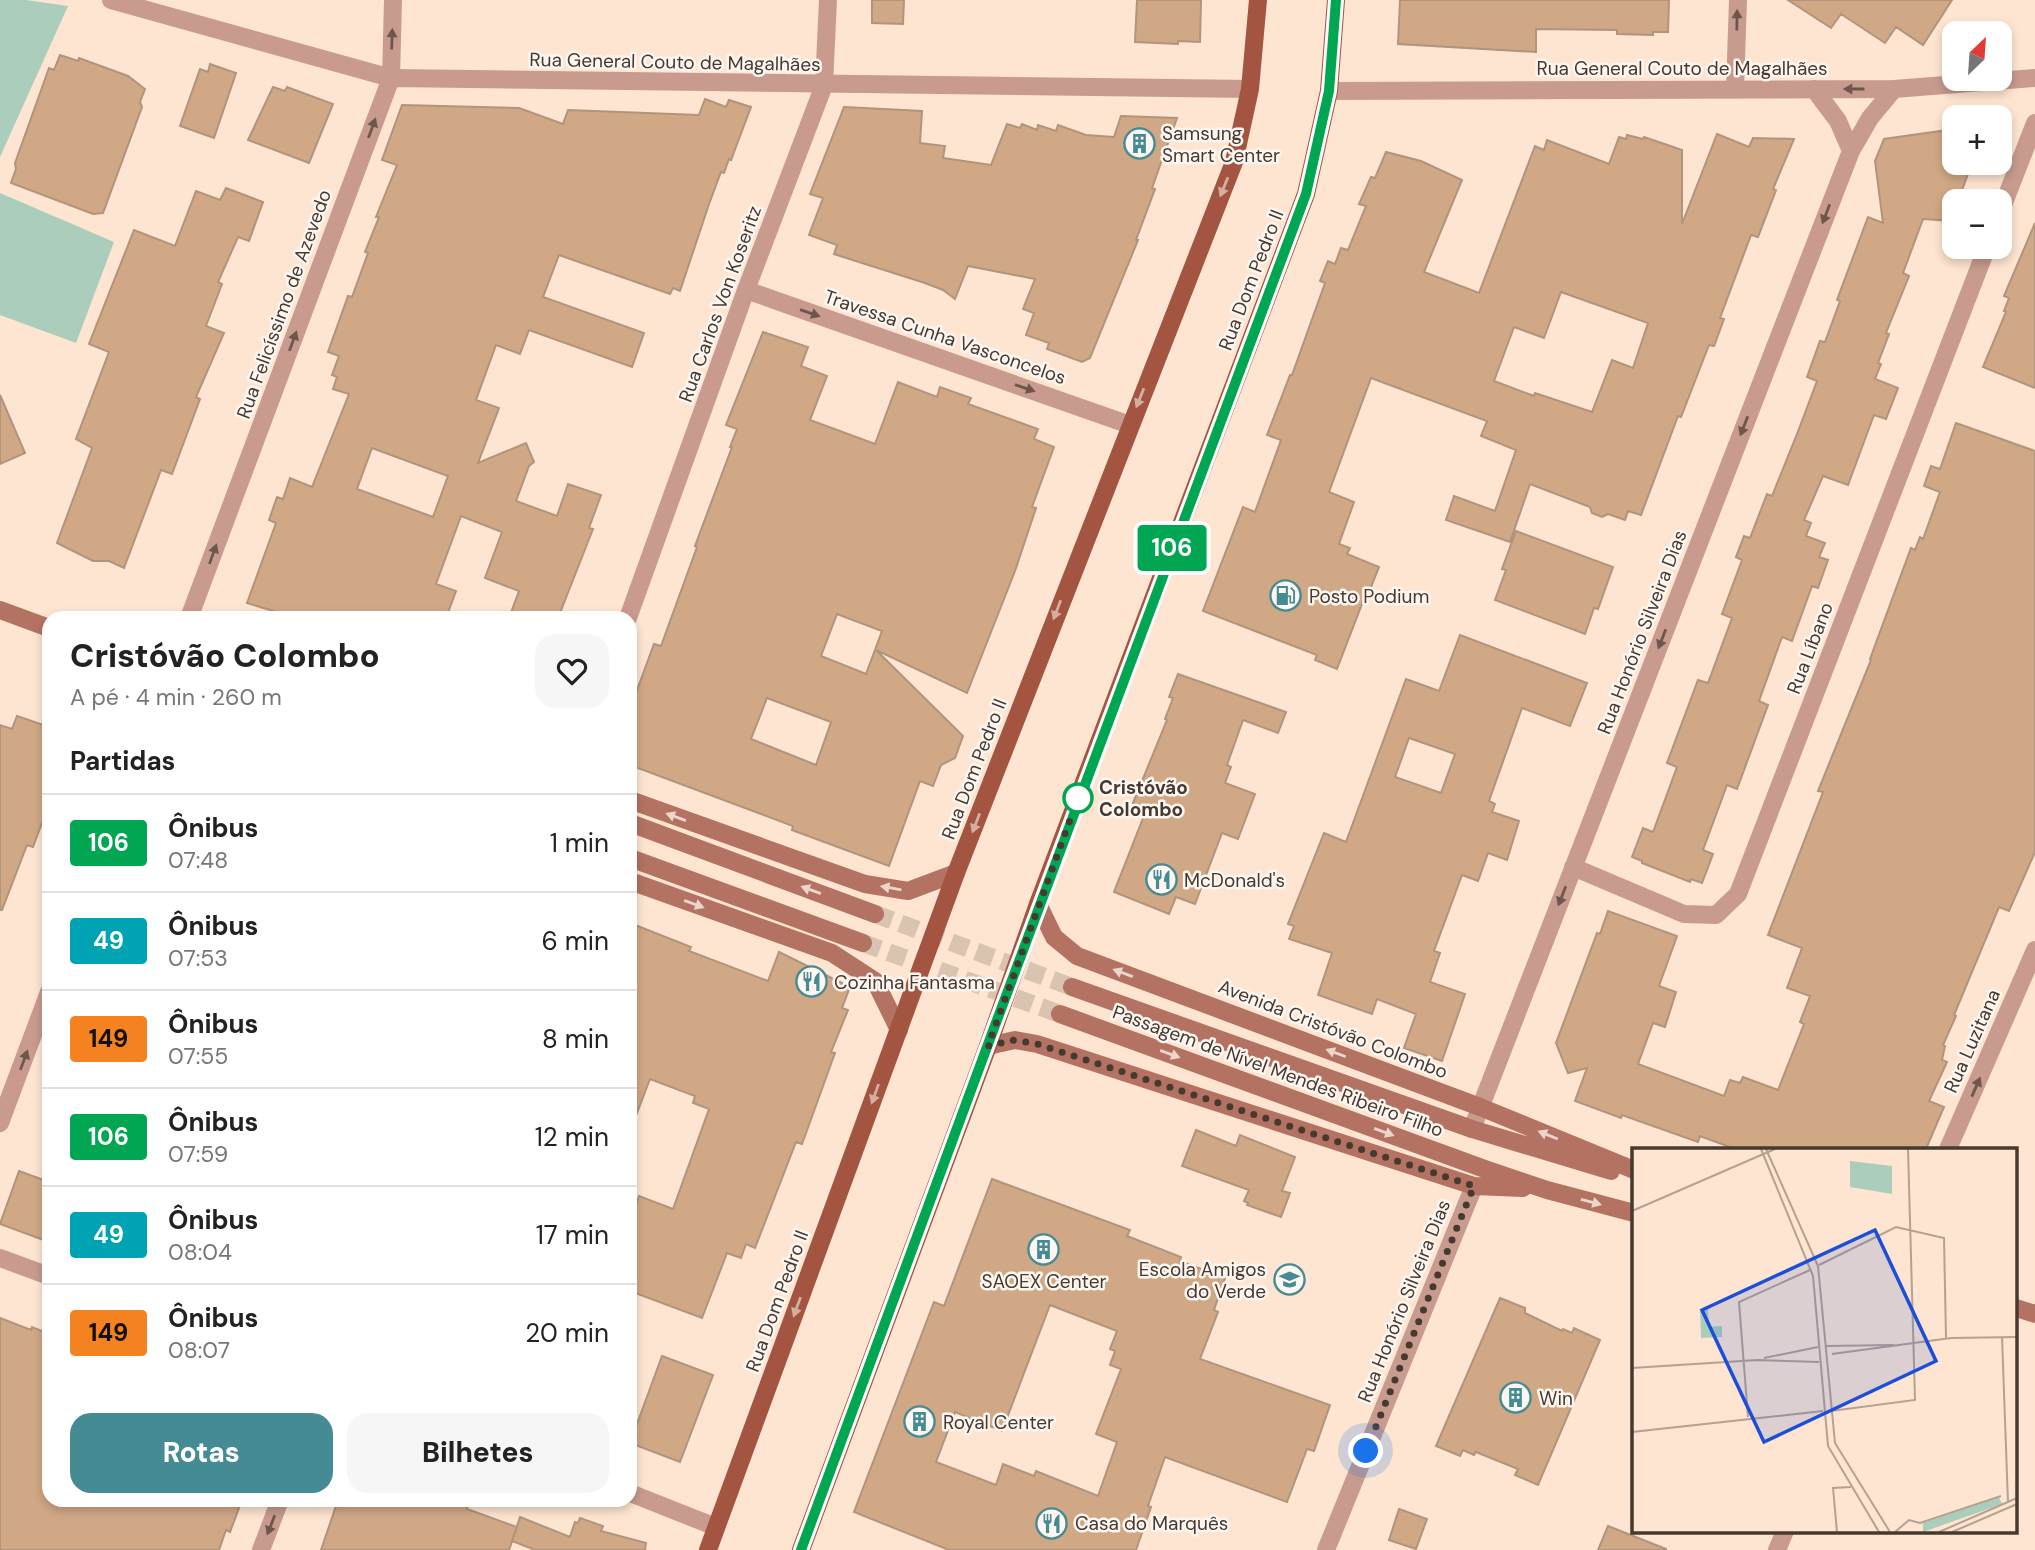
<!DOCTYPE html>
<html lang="pt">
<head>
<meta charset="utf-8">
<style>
	:root { --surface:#fff; --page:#f6f6f6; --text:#222; --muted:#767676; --line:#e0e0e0; --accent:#458b94 }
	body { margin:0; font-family:"DM Sans",sans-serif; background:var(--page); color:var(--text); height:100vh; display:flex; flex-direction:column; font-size:26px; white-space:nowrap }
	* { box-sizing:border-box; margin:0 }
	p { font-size:23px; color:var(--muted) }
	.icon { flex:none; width:38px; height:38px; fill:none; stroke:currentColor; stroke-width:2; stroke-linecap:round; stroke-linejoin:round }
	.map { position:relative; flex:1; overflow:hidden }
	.side { position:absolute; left:42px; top:611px; width:595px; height:896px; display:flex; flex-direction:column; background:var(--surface); border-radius:21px; box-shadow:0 4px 10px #0003 }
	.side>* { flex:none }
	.badge { padding:0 14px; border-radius:5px; font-size:24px; line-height:46px }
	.needle { width:46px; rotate:25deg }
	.controls { position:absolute; left:1942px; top:21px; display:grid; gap:14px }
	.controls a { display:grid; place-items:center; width:70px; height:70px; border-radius:14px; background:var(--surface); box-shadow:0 4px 10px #0003; font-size:35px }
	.you { position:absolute; width:35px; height:35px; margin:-18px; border:5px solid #fff; border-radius:50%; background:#1a73e8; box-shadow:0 0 0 10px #1a73e833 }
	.map>.badge { position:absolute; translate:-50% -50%; box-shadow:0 0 0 4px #fff }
	h2 { padding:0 28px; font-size:26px; line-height:63px }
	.round { display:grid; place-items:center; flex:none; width:74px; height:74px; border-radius:21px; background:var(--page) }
	.head { display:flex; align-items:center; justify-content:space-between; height:119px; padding:0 28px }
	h1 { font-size:33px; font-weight:800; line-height:52px }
	.cta { display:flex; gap:14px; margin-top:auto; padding:14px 28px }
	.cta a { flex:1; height:80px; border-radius:21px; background:var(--accent); color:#fff; font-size:28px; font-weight:800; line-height:80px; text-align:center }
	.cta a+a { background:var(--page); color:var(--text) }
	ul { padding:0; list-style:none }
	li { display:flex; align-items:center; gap:21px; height:98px; padding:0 28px; border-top:2px solid var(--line) }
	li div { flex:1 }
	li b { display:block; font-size:26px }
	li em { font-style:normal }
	li .badge { min-width:77px; font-weight:700; text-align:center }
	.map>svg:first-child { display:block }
	.green { fill:#aacebb }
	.building { fill:#d1a885; stroke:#b0947c; stroke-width:2; fill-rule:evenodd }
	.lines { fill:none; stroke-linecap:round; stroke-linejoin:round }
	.secondary-tunnel { stroke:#d9c3b1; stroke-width:18; stroke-dasharray:18 9; stroke-linecap:butt }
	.minor { stroke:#c89b8e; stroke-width:18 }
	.tertiary { stroke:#c89b8e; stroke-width:18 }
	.secondary { stroke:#b47362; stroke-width:18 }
	.primary { stroke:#a45541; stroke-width:18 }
	.oneway { fill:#6d574c }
	.oneway2 { fill:#d5aea2 }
	.oneway3 { fill:#ebd5cd }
	.line-casing { stroke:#fff; stroke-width:16 }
	.line { stroke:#00a651; stroke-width:10 }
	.walk { stroke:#463a30; stroke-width:7; stroke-dasharray:0 12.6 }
	.stop-dot { fill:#fff; stroke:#00a651; stroke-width:3.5 }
	.labels { text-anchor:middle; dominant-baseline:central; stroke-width:5; stroke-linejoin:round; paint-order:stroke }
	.street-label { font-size:19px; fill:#463a30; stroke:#fdf6f1 }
	.poi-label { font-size:19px; fill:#463a30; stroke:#fdf6f1; text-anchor:start }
	.stop-label { font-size:19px; font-weight:bold; fill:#463a30; stroke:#fdf6f1; text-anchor:start }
	.inset-road { fill:none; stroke:#b4a191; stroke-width:2 }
	.view { fill:#1d4ed8; fill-opacity:0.15; stroke:#1d4ed8; stroke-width:3.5 }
	.inset-edge { fill:none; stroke:#463a30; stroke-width:3.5 }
</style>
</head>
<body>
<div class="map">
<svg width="2035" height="1550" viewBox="0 0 2035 1550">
	<rect width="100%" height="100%" fill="#fee5d1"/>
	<path class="green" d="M0,0h26l42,6 -68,151z
		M0,193l114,49 -38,101 -76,-28z"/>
	<path class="building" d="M872,0h32l-1,24 -31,-1z
		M1137,0h64l-1,42 -22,-1v3l-43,-2z
		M1400,0h269l-1,32h-15v3l-36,-1v-4l-81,-1v23l-138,-8z
		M1788,0h164l-29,45 -27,-18 -11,16 -44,-29 -10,14z
		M60,55l18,6 1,-3 49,18 17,13 -5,13 2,5 -39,106 -10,1 -82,-31 5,-14 -1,-6 34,-95 5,2z
		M210,64l26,9 -22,65 -34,-12 20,-57 8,3z
		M273,87l12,4 2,-4 46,17 -24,59 -61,-23z
		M705,99l21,8 3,-7 22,7 -20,53 -2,-1 -5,14 -3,-1 -12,32 -29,87 -7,-3 -3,6 -111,-39 -16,42 101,36 -12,34 -103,-37 -9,24 -24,-9 -20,55 23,8 -21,55 48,-20 8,19 -5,4 -13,35 41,15 11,-32 33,11 -12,33 4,1 -35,89h-49l10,-27 -34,-13 17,-46 -41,-16 -25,68 20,7 -10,27h-176l3,-7 -26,-8 29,-80 -7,-3 8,-23 6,2 7,-21 22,9 37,-93 -16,-5 4,-12 -5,-2 7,-19 -11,-4 20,-56 4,1 16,-44 -3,-1 14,-35h-3l21,-52 -15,-5 20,-55 117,3 44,16 5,-14 131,5zM372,448l76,28 -15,41 -76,-28z
		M844,107l78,4 -2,32 25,3 -2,12 48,7 16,-41 13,4 2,-4 15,6 1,-5 18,6 2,-6 28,10 28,2 7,-21 56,2 -25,70 3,1 -19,51h2l-48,118 -8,4 -35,-13 2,-6 -23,-8 8,-22 -11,-4 12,-30 -67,-13 -13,33 -12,-9 -18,-7 -91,-29 3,-9 -28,-10 14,-37 -13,-4z
		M1955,129v34h17l-14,38h-3l-4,20 -28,-2 -20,54 6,3 -23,57 3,1 -11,29 3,1 -6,15 23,9 -12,31 -12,-4 -26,70 -25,-9 -19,44 7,3 -5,13 19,7 -6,14 9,3 -10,28 -6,-2 -20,55 -10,-4 -23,64 9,4 -31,84 -10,-4 -24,65 10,4 -11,29 -11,-4 -1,3 -48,-19v-2l-10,-4 11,-29 10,4 24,-65 -10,-4 31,-83 10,3 24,-65 -10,-4 20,-54 -6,-3 8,-21 6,2 17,-44 5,2 25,-62 20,-53 -10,-4 13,-36 5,1 15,-41 -3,-1 31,-83 15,6 -8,-62 9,-22z
		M1717,134l32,13 4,-9 41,1 -21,50 3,1 -18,47 -7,-2 -31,83 4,1 -10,27 -5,-1 -28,72 -3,-1 -37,99 -13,-4 -3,9 -17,-6 -6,3 -10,-4 -2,-6 -60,-23 -20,58 -64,-22 8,-24 41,15 21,-61 -35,-14 6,-15 -116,-43 -42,114 25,10 -15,42 11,4 -3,6 32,13 -10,25 -2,-1 -30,78 -22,-9 2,-5 -114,-44 40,-104 12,5 26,-72 -14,-5 23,-60h2l33,-92 -5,-2 8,-20 7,3 6,-16 7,2 18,-44 -7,-2 12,-27 4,1 11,-26 35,9 41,19 -38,92 55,21 56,-147 9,4 3,-10 62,24 10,-27 7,2 1,-4 16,4 1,-2 38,13v74zM1561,292l87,31 -15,45 -21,-8 -20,52 -57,-19 -1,3 -40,-15 20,-54 30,11z
		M226,188l37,14 -14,39 -11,-4 -20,45 4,2 -16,42 18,7 -28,64 4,2 -28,75 -11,-4 -37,98 -15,-7h-16l-36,-18 35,-95 -16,-9 33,-87 -20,-8 45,-114 41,16 21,-55 24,9z
		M2035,223v165l-52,-21 23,-55 -2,-1 5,-13 -5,-2z
		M763,332l45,15 -7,19 26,10 -17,44 65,24 23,-62 39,15 3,-10 31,11 -3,6 70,25 -4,10 20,8 -22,60 4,1 -21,63 -48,122 -91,-43 87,86 -8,22 -14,7 -8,21 -13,-5 -31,85 -97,-36 1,-4 -163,-61v-56l24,-65 7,2 36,-99 -2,-1 37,-99h-2l7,-18 -11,-4zM837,614l45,17 -16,43 -45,-18zM767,698l64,24 -15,43 -65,-26z
		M0,395l25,58 -25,11z
		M1956,423l79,28v401l-26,59 -10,-4 -45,108 2,1 -13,29 2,1 -3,14 5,2 -18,39 15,6 -18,42h-191l-35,-13 -2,6 -76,-27 -1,3 -46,-17 12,-33 -19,5 -12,-30 41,-110 3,1 8,-23 69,25 -18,50 17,6 -11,35 -12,-4 -15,41 86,32 6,-16 10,3 3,-6 35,13 26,-66 -4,-2 10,-26 -23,-8 15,-40 -34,-13 55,-143 -5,-1 53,-131 -1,-1 41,-111 4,2 5,-13 3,2 17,-47 -16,-6 7,-20 9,3z
		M1516,531l97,36 -15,42 -4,-1 -9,26 -90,-34 11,-30 -4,-1z
		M1460,635l127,48 -17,43 -48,-18 -33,93 6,3 -3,8 27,9 -12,39 -19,-7 -10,28 -16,-6 -28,76 6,2 -10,29 35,12 -23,67 -38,-13 12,-34 -39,-15 -5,15 -54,-19 14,-42 -43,-14 5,-13 -6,-2 36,-91 22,9 60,-163 33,12zM1409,738l46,16 -14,39 -46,-16z
		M1178,674l108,38 -8,21 -35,-13 -16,45 4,2 -6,16 30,11 -17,45 -16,-6 -27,71 -19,-7 -7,17 -55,-22 33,-84 -14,-5 34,-83 -2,-1 8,-21 -4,-1z
		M17,716l32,11v77l-16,43 -6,-2 -25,65h-2v-185l12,4z
		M630,923l61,24 -2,4 79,30 11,-29 71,35 -8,21 6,2 -17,42 4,1 -33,91 -6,-2 -41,106 -9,-4 -5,14 -14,-5 -25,65 -72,-27v-70l9,-25 34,13 36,-100 -16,-6 2,-7 -45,-17 -18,47 -2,-1z
		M1196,1130l40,16 4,-11 55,22 -13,34 8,2 -9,24 -34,-12 1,-2 -4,-2 5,-11 -67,-24z
		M19,1171l30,11v60l-49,-18z
		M992,1179l138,51 -3,6 54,21 -1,4 45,17 -11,32 4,2 -18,47 130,46 -16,46 -7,-2 -20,53 -122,-45 -17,49 3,1 -15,43h-187l-95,-38 80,-210 10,4zM1050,1305l67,26 -7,18 5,2 -5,14 11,4 -25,65 21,8 -19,54 -62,-25 -2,5 -31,-12 -7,21 -60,-23 19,-50 47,19z
		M1500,1298l25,10v5l37,18 1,-2 9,4 2,-5 26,12 -62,145 -23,-10 3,-6 -42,-17 -2,3 -11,-5 -3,6 -24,-10z
		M0,1318l31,12 1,-3 17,7v166h193l-12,32 -4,-2 -7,20h-219z
		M662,1356l51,19 -33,87 -50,-19z
		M338,1500h132l-3,9 50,18 -8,23h-188z
		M1399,1509l28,10 -11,30 -27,-9z
		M520,1517l50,20 5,-15 3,1 2,-5 23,8 -2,5 45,12 -1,7h-110l-23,-9z
		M1608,1526l58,23v1h-68z"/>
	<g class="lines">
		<path class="secondary-tunnel" d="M875,914l197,73
			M863,943l197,71"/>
		<path class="minor" d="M111,0l280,78 2,-78
			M1735,89l3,-89
			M1814,89l24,32 13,30
			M2000,213l35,-90
			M746,290l384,135
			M628,618l118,-328 78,-205 4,-85
			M1573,867l111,47 32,1 22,-21 249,-647
			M1472,1129l379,-978 19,-33 24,-29
			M261,1550l19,-50
			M1326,1550l148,-364"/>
		<path class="tertiary" d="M1329,91l565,-2 141,-11
			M189,618l202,-540 859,11
			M0,1123l49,-131
			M1948,1149l87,-199
			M0,1258l49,18
			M630,1493l86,34
			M1777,1550l8,-19"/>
		<path class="secondary" d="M0,610l49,18
			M630,800l235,84 43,7 48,-18
			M630,823l245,91
			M630,858l233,85
			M630,881l202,72 43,28 24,49
			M1038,904l16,33 23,19 403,151 154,63
			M1072,987l400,142 139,42
			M1060,1014l422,154 65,22 87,23
			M988,1046l27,-6 22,4 437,142 49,2
			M2016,1308l19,6"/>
		<path class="primary" d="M708,1550l248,-677 278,-711 16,-73 8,-89
			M801,1550l187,-504 50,-142 268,-710 23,-103 7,-91"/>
	</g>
	<defs><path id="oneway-solid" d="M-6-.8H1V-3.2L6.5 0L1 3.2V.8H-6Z" transform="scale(1.75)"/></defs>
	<g class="oneway">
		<use href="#oneway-solid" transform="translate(1737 20) rotate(-89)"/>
		<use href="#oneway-solid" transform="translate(392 39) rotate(-88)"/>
		<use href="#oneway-solid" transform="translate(1854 89) rotate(180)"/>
		<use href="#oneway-solid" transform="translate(372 128) rotate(-70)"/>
		<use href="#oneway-solid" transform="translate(1826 214) rotate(111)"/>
		<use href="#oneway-solid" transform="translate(810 313) rotate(19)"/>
		<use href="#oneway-solid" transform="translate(293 341) rotate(-70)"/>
		<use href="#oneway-solid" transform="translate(1025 388) rotate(19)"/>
		<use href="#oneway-solid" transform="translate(1744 426) rotate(111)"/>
		<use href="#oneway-solid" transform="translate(213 554) rotate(-70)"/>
		<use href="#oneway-solid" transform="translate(1662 639) rotate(111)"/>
		<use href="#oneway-solid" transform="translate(1562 896) rotate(111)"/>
		<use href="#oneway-solid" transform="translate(24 1060) rotate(-70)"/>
		<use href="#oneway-solid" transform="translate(1976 1087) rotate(-66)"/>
		<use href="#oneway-solid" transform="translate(271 1525) rotate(111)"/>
	</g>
	<g class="oneway2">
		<use href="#oneway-solid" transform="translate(1224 187) rotate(112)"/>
		<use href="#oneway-solid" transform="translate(1140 398) rotate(112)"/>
		<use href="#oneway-solid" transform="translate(1057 610) rotate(111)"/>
		<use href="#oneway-solid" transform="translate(976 823) rotate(111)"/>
		<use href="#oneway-solid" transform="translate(875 1094) rotate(110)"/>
		<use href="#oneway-solid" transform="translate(797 1307) rotate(110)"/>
	</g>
	<g class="oneway3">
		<use href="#oneway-solid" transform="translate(676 817) rotate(-160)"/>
		<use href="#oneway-solid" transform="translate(891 888) rotate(-170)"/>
		<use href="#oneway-solid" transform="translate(811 890) rotate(-160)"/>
		<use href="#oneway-solid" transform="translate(694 904) rotate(20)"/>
		<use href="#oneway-solid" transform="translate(1123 973) rotate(-160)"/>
		<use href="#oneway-solid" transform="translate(1336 1053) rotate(-159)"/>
		<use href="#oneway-solid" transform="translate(1170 1054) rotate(20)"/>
		<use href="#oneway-solid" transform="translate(1384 1132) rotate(20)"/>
		<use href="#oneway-solid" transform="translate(1548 1135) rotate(-158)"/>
		<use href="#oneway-solid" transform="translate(1591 1202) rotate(15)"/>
	</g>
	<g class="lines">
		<defs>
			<path id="line" d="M801,1550c168,-452 333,-906 505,-1356l23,-103 7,-91"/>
		</defs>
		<use href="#line" class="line-casing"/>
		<use href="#line" class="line"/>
		<path class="walk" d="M1078,798l-90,248 27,-6 22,4 437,142 -108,265"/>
	</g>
	<defs>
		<symbol id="building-ring" viewBox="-11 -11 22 22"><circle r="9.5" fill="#fdf6f1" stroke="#458b94" stroke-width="1.5"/><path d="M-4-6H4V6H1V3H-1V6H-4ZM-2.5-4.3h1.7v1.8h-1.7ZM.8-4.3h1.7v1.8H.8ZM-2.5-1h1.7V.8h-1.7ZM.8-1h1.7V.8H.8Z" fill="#458b94"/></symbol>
		<symbol id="fuel-ring" viewBox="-11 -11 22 22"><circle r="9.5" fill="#fdf6f1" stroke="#458b94" stroke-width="1.5"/><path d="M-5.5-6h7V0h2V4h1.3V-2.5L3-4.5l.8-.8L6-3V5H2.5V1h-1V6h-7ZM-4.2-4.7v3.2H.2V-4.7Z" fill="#458b94"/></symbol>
		<symbol id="restaurant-ring" viewBox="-11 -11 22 22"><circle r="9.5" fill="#fdf6f1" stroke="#458b94" stroke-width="1.5"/><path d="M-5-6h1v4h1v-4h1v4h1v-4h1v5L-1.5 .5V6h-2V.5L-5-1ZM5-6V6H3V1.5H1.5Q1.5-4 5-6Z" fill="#458b94"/></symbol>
		<symbol id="school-ring" viewBox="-11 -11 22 22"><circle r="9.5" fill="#fdf6f1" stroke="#458b94" stroke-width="1.5"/><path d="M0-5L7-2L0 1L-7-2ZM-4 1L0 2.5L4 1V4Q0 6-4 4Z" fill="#458b94"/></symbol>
	</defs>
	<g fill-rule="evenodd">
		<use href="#building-ring" x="1122" y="126" width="35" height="35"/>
		<use href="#fuel-ring" x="1268" y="578" width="35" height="35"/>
		<use href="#restaurant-ring" x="1144" y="862" width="35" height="35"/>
		<use href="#restaurant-ring" x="794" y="964" width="35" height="35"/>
		<use href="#building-ring" x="1026" y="1232" width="35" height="35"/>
		<use href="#school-ring" x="1272" y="1262" width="35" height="35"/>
		<use href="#building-ring" x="1498" y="1380" width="35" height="35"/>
		<use href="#building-ring" x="902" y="1404" width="35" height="35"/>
		<use href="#restaurant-ring" x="1034" y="1506" width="35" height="35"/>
	</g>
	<circle class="stop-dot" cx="1078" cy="798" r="14"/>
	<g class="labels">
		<g class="street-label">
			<text transform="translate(675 62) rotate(1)">Rua General Couto de Magalhães</text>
			<text x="1682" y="68">Rua General Couto de Magalhães</text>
			<text transform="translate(1251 280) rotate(-69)">Rua Dom Pedro II</text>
			<text transform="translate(284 304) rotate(-70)">Rua Felicíssimo de Azevedo</text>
			<text transform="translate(720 304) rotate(-70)">Rua Carlos Von Koseritz</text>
			<text transform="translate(945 337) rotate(19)">Travessa Cunha Vasconcelos</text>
			<text transform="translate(1642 632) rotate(-69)">Rua Honório Silveira Dias</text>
			<text transform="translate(1810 648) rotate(-69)">Rua Líbano</text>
			<text transform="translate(974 769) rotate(-69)">Rua Dom Pedro II</text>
			<text transform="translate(1333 1029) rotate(21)">Avenida Cristóvão Colombo</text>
			<text transform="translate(1972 1041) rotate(-66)">Rua Luzitana</text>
			<text transform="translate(1278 1071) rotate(20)">Passagem de Nível Mendes Ribeiro Filho</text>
			<text transform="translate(777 1301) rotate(-70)">Rua Dom Pedro II</text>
			<text transform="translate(1404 1301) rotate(-68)">Rua Honório Silveira Dias</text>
		</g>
		<g class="poi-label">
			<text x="1162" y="133">Samsung<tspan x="1162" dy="22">Smart Center</tspan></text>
			<text x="1309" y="596">Posto Podium</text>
			<text x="1184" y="880">McDonald's</text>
			<text x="834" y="982">Cozinha Fantasma</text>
			<text x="1266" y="1269" text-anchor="end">Escola Amigos<tspan x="1266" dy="22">do Verde</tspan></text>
			<text x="1044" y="1281" text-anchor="middle">SAOEX Center</text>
			<text x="1539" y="1398">Win</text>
			<text x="943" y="1422">Royal Center</text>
			<text x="1075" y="1523">Casa do Marquês</text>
		</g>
		<g class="stop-label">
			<text x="1099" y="787">Cristóvão<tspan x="1099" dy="22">Colombo</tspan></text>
		</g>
	</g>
	<g transform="translate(1632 1148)">
		<rect width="385" height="385" fill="#fee5d1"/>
		<path d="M218,13l42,5v28l-42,-7zM76,160l1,19 13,-1v11l-21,1 -1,-27zM367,349l3,7 -79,28v-9z" fill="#aacebb"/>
		<path class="inset-road" d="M129,1l52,127 15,170 51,86M134,1l52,117 17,177 55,89M0,63l143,-62M187,117l77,-38 48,11 2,100M370,189l6,166M194,198l68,-1M200,206l119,-16 66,-1M132,210l54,-11M0,220l125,-8 62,2M199,263l84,-11 -7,-251M116,269l-9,-115 71,-32M0,284l191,-21M205,384l-4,-44 18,-1M263,384l14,-12 11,3 81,-27M307,384l78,-34M320,384l65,-28"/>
		<path class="view" d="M243,82l61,131 -172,81 -62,-132z"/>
		<rect width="385" height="385" class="inset-edge"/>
	</g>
</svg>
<div class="controls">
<a><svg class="needle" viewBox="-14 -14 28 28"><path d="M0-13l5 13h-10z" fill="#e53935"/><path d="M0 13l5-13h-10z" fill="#767676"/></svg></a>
<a>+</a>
<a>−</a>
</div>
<div class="you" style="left:1366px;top:1451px"></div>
<b class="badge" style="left:1172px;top:548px;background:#00a651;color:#fff">106</b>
<section class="side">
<div class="head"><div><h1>Cristóvão Colombo</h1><p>A pé · 4 min · 260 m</p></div><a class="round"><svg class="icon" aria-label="heart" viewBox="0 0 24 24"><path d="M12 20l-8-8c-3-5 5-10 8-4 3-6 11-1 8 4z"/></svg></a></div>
<h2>Partidas</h2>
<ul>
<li><span class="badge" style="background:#00a651;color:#fff">106</span><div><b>Ônibus</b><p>07:48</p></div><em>1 min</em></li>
<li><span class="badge" style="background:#00a3b4;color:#fff">49</span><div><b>Ônibus</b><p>07:53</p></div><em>6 min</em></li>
<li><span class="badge" style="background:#f58220;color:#111">149</span><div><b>Ônibus</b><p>07:55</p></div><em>8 min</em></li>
<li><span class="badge" style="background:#00a651;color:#fff">106</span><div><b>Ônibus</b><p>07:59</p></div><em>12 min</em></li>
<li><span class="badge" style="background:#00a3b4;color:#fff">49</span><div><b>Ônibus</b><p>08:04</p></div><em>17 min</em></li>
<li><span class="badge" style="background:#f58220;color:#111">149</span><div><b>Ônibus</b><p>08:07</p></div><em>20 min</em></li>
</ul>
<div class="cta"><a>Rotas</a><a>Bilhetes</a></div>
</section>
</div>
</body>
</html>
